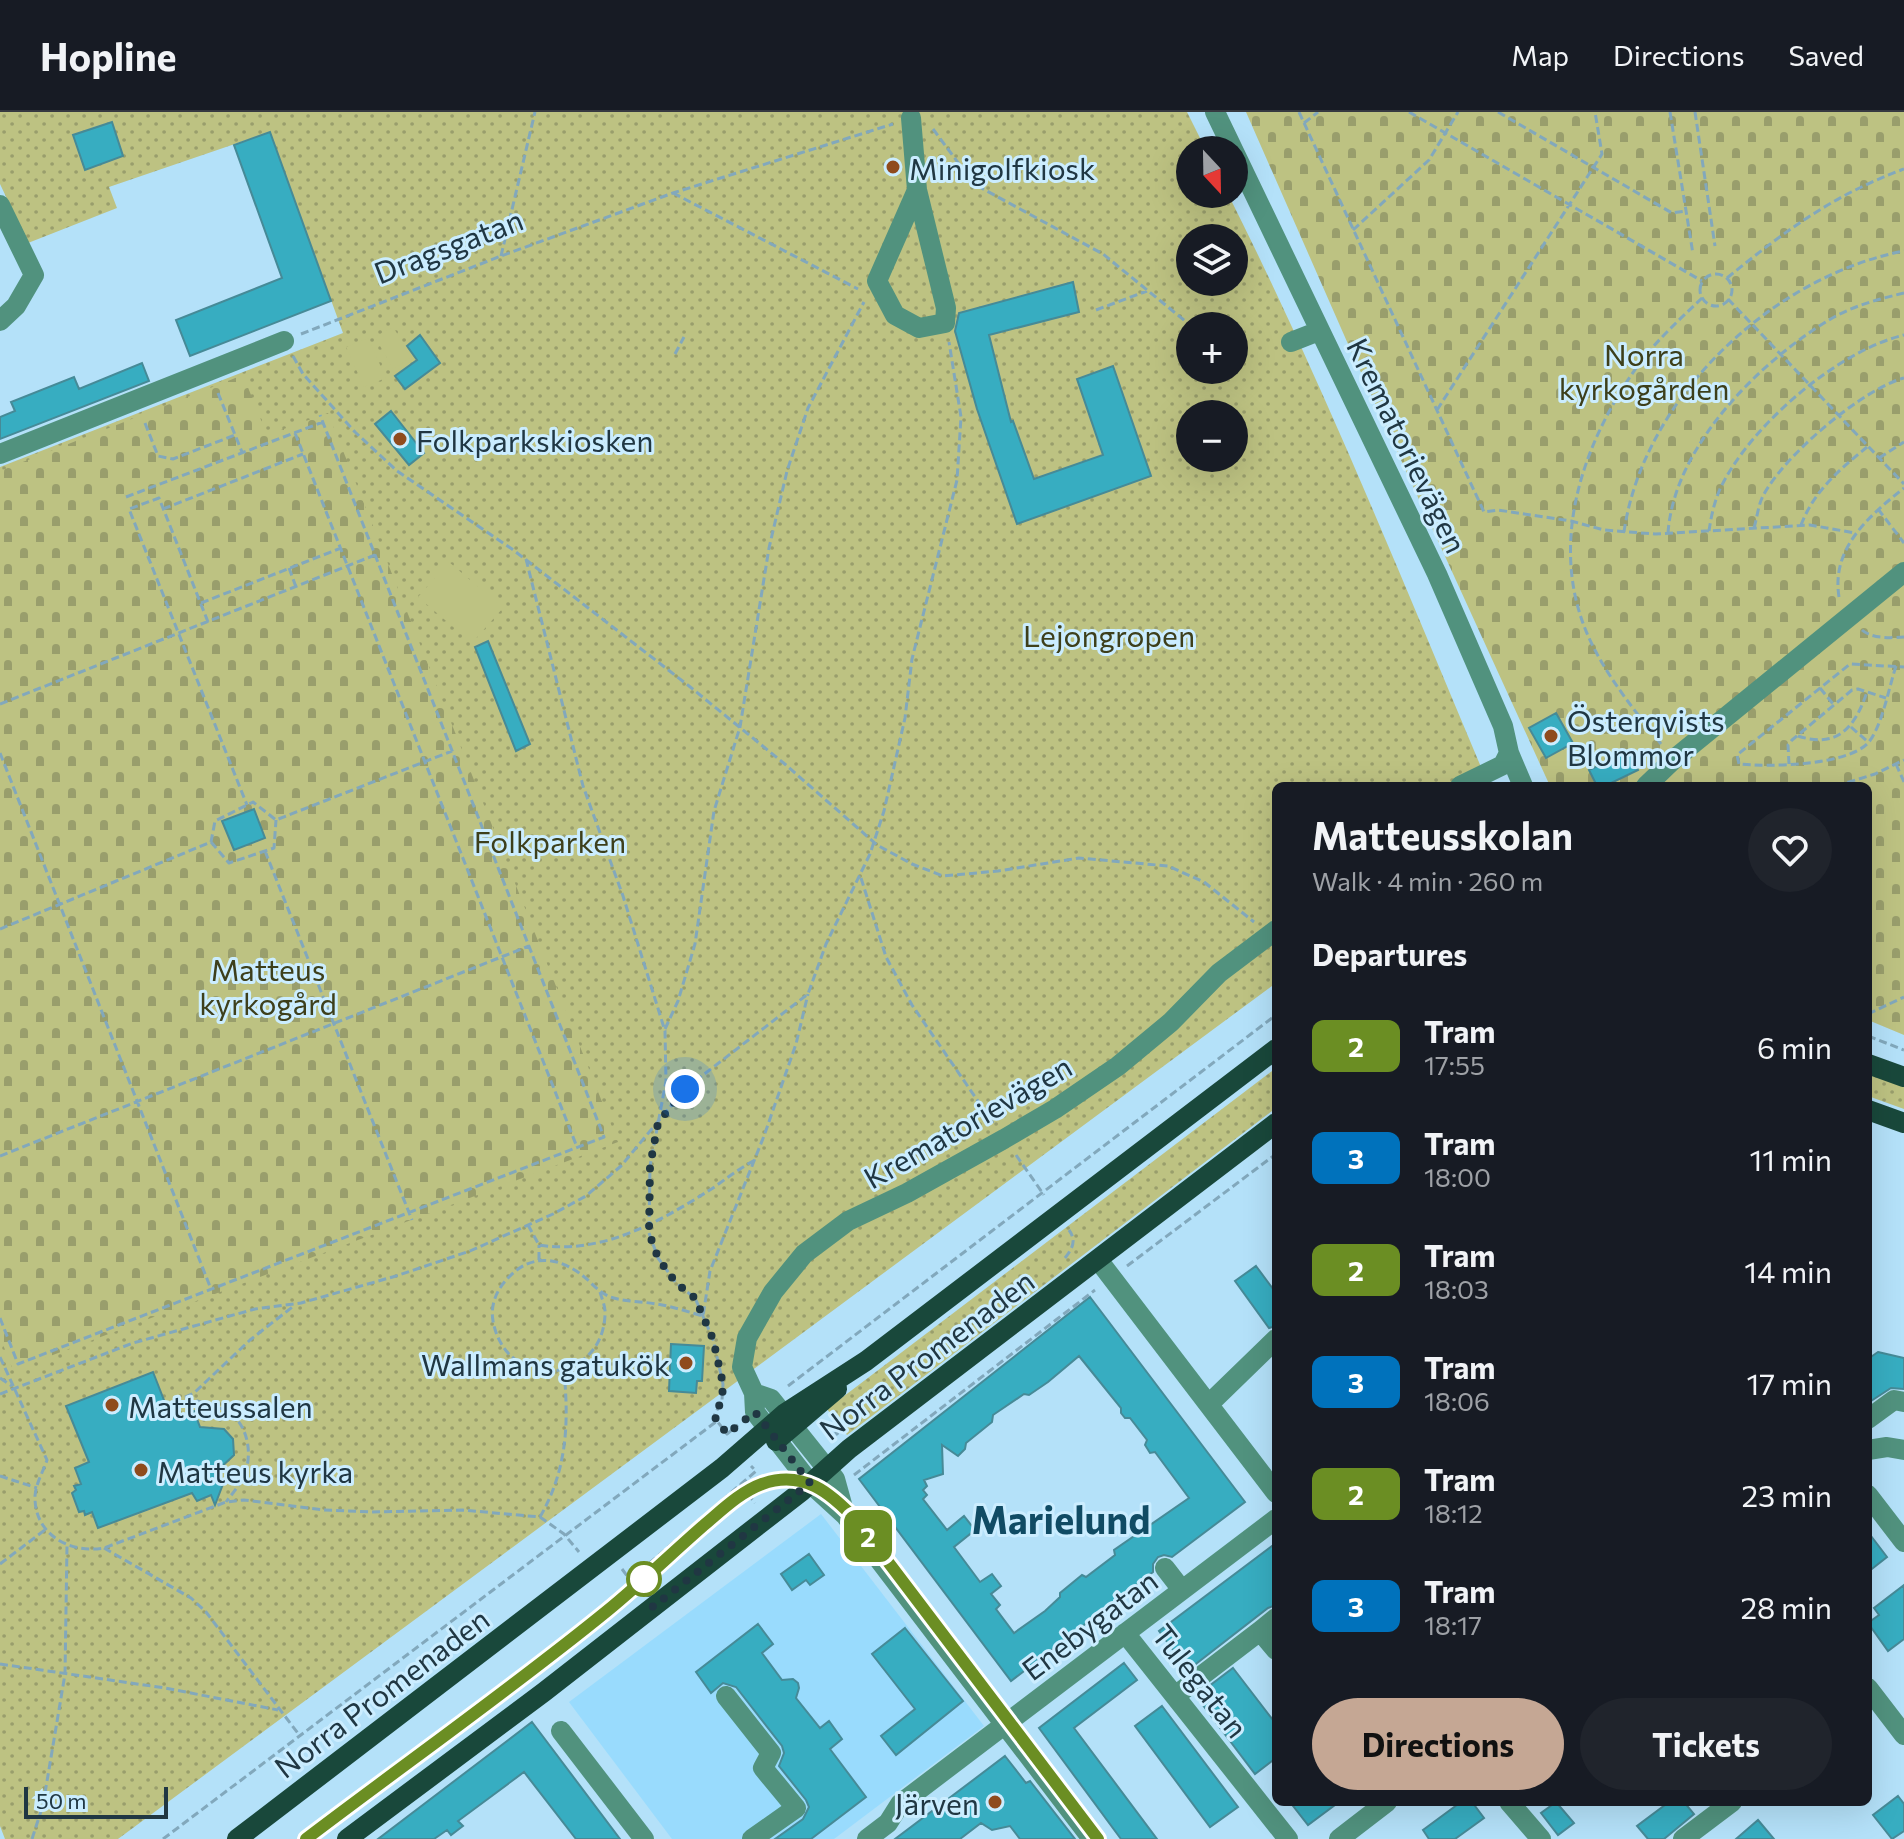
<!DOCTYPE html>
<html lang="en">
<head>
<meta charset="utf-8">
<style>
	:root { --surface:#171b24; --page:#20242c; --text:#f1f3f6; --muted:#9ea1a6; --line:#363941; --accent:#c5a794 }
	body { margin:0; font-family:Commissioner,sans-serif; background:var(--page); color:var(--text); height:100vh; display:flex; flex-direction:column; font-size:30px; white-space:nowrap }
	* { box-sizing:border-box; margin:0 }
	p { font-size:26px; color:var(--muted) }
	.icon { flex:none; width:44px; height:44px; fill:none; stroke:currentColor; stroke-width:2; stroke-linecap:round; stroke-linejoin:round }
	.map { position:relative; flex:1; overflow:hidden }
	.details { position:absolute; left:1272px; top:670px; width:600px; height:1024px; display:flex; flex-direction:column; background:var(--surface); border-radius:12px; box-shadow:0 8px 32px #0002 }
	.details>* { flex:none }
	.badge { padding:0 16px; border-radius:12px; font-size:28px; line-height:52px }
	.needle { width:52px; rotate:158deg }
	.controls { position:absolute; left:1176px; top:24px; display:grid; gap:16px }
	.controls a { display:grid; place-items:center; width:72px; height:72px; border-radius:50%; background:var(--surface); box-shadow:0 8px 32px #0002; font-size:40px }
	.scale { position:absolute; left:24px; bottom:20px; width:144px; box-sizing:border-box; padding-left:8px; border:4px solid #203743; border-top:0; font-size:22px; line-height:28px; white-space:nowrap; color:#203743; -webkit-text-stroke:6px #cbedff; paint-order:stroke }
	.you { position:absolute; width:40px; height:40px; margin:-20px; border:6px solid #fff; border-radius:50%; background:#1a73e8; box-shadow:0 0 0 12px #1a73e833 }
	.map>.badge { position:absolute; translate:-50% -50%; box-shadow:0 0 0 4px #fff }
	h2 { padding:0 40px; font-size:30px; line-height:72px }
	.round { display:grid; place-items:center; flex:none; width:84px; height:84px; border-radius:42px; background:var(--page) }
	.overview { display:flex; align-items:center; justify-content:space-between; height:136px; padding:0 40px }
	h1 { font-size:38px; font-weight:700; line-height:60px }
	.action { display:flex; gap:16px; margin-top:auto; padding:16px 40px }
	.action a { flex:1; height:92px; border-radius:48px; background:var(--accent); color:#111; font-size:32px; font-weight:700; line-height:92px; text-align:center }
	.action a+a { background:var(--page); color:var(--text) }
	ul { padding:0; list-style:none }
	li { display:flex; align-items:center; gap:24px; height:112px; padding:0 40px }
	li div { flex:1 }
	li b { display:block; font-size:30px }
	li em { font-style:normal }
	li .badge { min-width:88px; font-weight:700; text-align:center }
	header { display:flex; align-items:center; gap:48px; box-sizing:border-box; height:112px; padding:0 40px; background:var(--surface); border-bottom:2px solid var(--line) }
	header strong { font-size:38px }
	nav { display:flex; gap:44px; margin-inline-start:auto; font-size:28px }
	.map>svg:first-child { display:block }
	.built { fill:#99dbfd }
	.grass { fill:url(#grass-dots); fill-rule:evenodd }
	.cemetery { fill:url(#cemetery-stones) }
	.garden { fill:#bdc282 }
	.building { fill:#37adc1; stroke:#468a97; stroke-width:2; fill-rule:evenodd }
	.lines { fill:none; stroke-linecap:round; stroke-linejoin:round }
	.path { stroke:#82a8bc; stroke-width:3; stroke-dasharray:8 4; stroke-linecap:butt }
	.minor { stroke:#51927e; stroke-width:20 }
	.major { stroke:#19483b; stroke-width:20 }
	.tram { stroke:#648597; stroke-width:2 }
	.line-casing { stroke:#fff; stroke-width:18 }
	.line { stroke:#6b8e23; stroke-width:12 }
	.walk { stroke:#203743; stroke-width:8; stroke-dasharray:0 14.4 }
	.poi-dot { fill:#8f4b1d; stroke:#cbedff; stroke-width:3 }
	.stop-dot { fill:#fff; stroke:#6b8e23; stroke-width:4 }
	.labels { text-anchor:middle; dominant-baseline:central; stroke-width:6; stroke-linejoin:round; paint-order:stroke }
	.poi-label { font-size:30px; fill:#203743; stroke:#cbedff; text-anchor:start }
	.street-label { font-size:30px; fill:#203743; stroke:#cbedff }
	.park-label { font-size:30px; fill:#3d3f1b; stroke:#cbedff }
	.district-label { font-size:38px; font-weight:bold; fill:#104b64; stroke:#cbedff }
</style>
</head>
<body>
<header>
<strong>Hopline</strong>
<nav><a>Map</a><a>Directions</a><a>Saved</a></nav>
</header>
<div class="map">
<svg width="1904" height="1727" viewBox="0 0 1904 1727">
	<defs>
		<pattern id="grass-dots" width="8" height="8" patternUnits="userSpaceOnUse" patternTransform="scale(2)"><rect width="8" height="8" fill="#bdc282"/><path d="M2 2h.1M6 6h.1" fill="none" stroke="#999e6c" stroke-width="1.8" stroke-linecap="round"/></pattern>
		<pattern id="cemetery-stones" width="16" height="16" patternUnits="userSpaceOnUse" patternTransform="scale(2)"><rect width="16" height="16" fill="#bdc282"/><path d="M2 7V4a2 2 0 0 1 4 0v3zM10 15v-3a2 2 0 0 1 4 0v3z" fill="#999e6c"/></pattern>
	</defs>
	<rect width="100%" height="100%" fill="#b4e1f9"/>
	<path class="built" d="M821,1402l163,212 -150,113h-162l-103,-137z"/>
	<path class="grass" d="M0,0h1187l19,38h-16v44h38c97,193 177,393 261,592h-213v197l-1158,856h-113l-5,-13v-1359l343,-134 -73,-201 -161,55 8,21 -89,35 -28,-59zM1190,126h44v44h-44zM1190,214h44v44h-44zM1190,302h44v44h-44z
		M1276,956v40l-429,327 -20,-26z
		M1868,961l36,13v23l-36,-13z"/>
	<path class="cemetery" d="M1246,0h658v923l-36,-15v-234h-318l-202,-442z
		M243,263l24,60 61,-22 290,729 -605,228 -13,-33v-866z"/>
	<path class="garden" d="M393,215l19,30 -19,12 -18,-32z
		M368,226l18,40 -22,9 -18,-40z
		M449,450l54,46 -31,35 -54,-46z"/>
	<path class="building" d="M112,10l11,34 -38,14 -12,-35z
		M270,20l61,169 -141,55 -14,-36 106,-42 -48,-133z
		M1073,170l6,30 -90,23 22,87 2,-1 21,58 69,-24 -26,-76 36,-13 38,110 -134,48 -40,-115 -22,-78 4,-18z
		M420,223l20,28 -35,26 -10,-13 22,-16 -10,-14z
		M142,251l7,18 -149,58v-22l15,-6 -4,-9 63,-25 5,12z
		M391,299l33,42 -15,12 -34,-41z
		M488,529l42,103 -14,7 -41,-104z
		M1556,601l17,30 -27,15 -17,-30z
		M1629,639l9,19 -33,16h-8l-8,-16z
		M254,697l11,29 -31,12 -12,-29z
		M1256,1154l20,27v33l-7,2 -34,-47z
		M1090,1185l155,205 -73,55 -8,-2 -6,2 -5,7v8l-142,109 -152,-202zM1079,1244l42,52v5l4,5h5l17,22 -2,5 5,8 5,-1 34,46 -75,52 1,5 -29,22 -4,-2 -22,18v4l-15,14 -31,22 -18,-24 4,-4 -9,-11 10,-8 -9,-12 -12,8 -26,-35 21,-17 -11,-14 -17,14 -24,-31 4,-4 -4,-5 4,-4 -3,-6 19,-6 -1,-29 16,11 7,-7 1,-6 26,-21 1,-7 31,-21 5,1 19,-13z
		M671,1232l33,2 -2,35h-5l-1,12 -27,-2z
		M1878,1240l26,6v31l-13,-1 -23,15v-44z
		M153,1260l18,46 23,-7 6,16 24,2 9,10 1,16 -17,16 6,13 -8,21 -4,-10 -14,6 -5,-8 -94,35 -6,-16 -7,3 -1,-4 -5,1 -7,-19 4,-3 -2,-4 7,-2 -6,-16 14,-6 -23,-56z
		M1868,1420l19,25 -19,15z
		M1276,1431v62l-8,3 -80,62 -29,-39z
		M809,1442l15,21 -14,10 -4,-5 -14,10 -11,-16z
		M1904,1473v54l-16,12 -20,-28 11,-8 -5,-7z
		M758,1512l15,20 -11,9 20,27 11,-1 5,4 1,5 -3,10 24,30 9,-7 13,18 -12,10 36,48 -55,42h-36l28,-20 6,-12 -3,-7 -27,-34 5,-13 -2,-7 -46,-59 -13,-4 -12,10 -15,-21z
		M905,1516l58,73 -67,54 -15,-19 34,-27 -43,-55z
		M1124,1551l13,17 -63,48 83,111h-36l-82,-111z
		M1233,1556l43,56v34l-21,16 -59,-78z
		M1162,1594l76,101 -28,20 -75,-101z
		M532,1610l88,117h-44l-52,-67 -66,49 5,5 -12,9 -4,-5 -13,9h-56z
		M1005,1644l21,27 4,-2 45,58h-55l-10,-13 -18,4 -11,-7 -21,16h-65z
		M1898,1684l6,8v27l-12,8 -19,-24z
		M1290,1690h49l-31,23z
		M1461,1690h11l12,16 -29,21h-26l-6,-9z
		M1556,1690l18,21 -16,12 -17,-22z
		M1669,1690h15l10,12 -30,25h-16l-11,-13z
		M1758,1708l16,19h-38z"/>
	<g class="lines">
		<path class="path" d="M1299,0l185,400 14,-2 73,11 33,9 51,4 155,-9 45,8
			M1409,0l293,169
			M1498,0l174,101 14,-2
			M1670,0l23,142
			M1695,0l20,134
			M1304,11l14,-11
			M933,17l41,55 129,70 87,71
			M673,81l185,96
			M1353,118l76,-70 29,-48
			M501,144l34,-144
			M1700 178a16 16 0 1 1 32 0a16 16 0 1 1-32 0Z
			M1727,166c58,-47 106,-83 177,-109
			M1728,187l176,185
			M1096,198l51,-19
			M301,222l200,-78 172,-63 220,-69
			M675,242l9,-17
			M293,244l10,18 52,58 42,39 115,78 177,137 97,79 91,80 35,19 31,12 55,-5 81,-13 89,8 36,16 50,40
			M218,281l24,59
			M1437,298l165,-256 -7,-42
			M145,311l13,33 15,3 62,-24
			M295,321l282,714
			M1879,346l25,-16
			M126,385l197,-75
			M163,397l140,-55
			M1878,397l26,34
			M1801,413c13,-34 38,-55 66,-78
			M1754,416c3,-10 4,-21 8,-30 19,-40 100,-109 142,-120
			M1709,419c2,-14 5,-28 11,-42 29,-62 117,-138 184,-154
			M1624,420c19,-134 149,-256 280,-281
			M1668,421c6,-86 90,-170 161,-213 23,-14 50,-21 75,-27
			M526,447l57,227 40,110 42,135 1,50 -16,85 -1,67 9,25 18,25 19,15 18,41 10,45 -1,16 -8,16 3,5
			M289,456l7,19
			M1839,485c-8,-49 30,-81 65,-109
			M201,491l140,-55
			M208,510l-49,-124 -30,11 118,296
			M1862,518c10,9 29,8 42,7
			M1896,554c-7,21 -14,61 -28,77 -22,23 -99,24 -129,21l-2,-9 113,-91 54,3
			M1820,576l14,17
			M0,592l375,-149
			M1851,615l17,15
			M1798,624c40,13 57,-9 69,-44
			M1661,632c-26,-33 -54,-67 -72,-106 -42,-93 -7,-195 50,-274 18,-24 41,-45 63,-66
			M0,641l211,536
			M1789,652l-1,-19 4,-5 60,-50 6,-1 28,9
			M1896,652l8,18
			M1836,674l39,-12 29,-14
			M211,730l18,21 45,-15 2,-28
			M265,739l147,369
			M861,766l25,79 26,48 81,118
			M0,817l211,-87 4,-21 38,-19 23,18 176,-69
			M1868,902l36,-17
			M665,917l13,-28 17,-57 19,-133 26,-84 29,-179 18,-77 21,-63 56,-106
			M1868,924l36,14
			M1016,1043l28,40
			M0,1044l529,-210
			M528,1113l11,20c64,10 122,-24 174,-57 14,-10 27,-20 42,-28
			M1065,1146c7,-9 12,-17 4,-28
			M539,1148v-15
			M1127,1154l149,-112
			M600,1180c2,7 6,16 5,23 -3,70 -99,77 -112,6 -3,-17 4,-32 16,-44 25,-26 55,-19 80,4 6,6 11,11 19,15 14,6 32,5 48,8 16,2 32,8 47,12l7,-45 54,-135 32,-92 12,-50
			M0,1206l18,46 586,-227 -284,-722
			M0,1245l47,103c-4,12 -11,23 -12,36 -1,38 34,58 69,52l122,-46 18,-2 80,10 48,2 90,-2 78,7 24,17 15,18
			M0,1266l12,8
			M788,1274l488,-371
			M0,1282l133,-51 122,-34 46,-6 95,-27 74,-25 83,-37 33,-18 35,-30 64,-77 123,-95 18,-50 44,-90 14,-43 21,-93 7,-59 45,-179 4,-63 -12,-75
			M185,1285c13,5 31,8 43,15 22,13 26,49 13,69 -4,8 -10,14 -15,21
			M185,1285l9,-4 56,-53 45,-35
			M828,1310l10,13
			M854,1363l241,-185
			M0,1364l37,12
			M740,1372l15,19
			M540,1405c27,-47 29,-93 24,-146
			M104,1436l87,50 15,14 94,124
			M0,1452l46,-35
			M622,1457l8,11
			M624,1492l-7,-9 15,-12 -2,-3 126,-109 -5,-5
			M0,1552l165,24 113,22
			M32,1727l11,-34 22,-131 2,-128
			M163,1727l554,-418 10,13 11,-9"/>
		<path class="minor" d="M1215,0l222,462 66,152 6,27 -6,12 -43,21
			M911,6l6,72 29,118 -1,15 -26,5 -24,-13 -18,-34 40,-91
			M0,93l34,70 -18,31 -16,15
			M1291,230l28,-11
			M0,342l284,-113
			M1509,641l14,33
			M1646,674l27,-26 231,-188
			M1099,1149l177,232
			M754,1281l17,6 64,80 10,36
			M1209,1292l67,-65
			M1868,1307l26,-19 10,2
			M1868,1338l19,-3 17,3
			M1868,1383l36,47
			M1165,1456l17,22
			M1276,1506l-16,13 16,19
			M1125,1521l163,206
			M1868,1576l36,47
			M726,1584l45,57 -8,15 33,40 -44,31
			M1175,1584l85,-65
			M561,1619l83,108
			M1509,1690l32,37
			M867,1727l21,-16 12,-19 376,-285
			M1092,1727l-247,-324 -35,-32 -55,-71 -1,-19 -12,-26 5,-29 26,-46 31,-38 44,-33 59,-28 97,-54 51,-30 63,-43 53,-44 48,-49 57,-43
			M1339,1727l48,-37
			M1683,1727l49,-37"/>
		<path class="major" d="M1868,952l36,13
			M1868,998l36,13
			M776,1329l61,-52
			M237,1727l485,-371 62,-54 82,-53 410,-312
			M347,1727l197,-147 258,-201 47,-42 427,-326"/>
		<path class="tram" d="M306,1727c99,-75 205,-149 301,-228 41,-34 124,-125 173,-131 34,-5 57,19 77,41l241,318"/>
	</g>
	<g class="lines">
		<defs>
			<path id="line" d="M306,1727c100,-76 204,-149 301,-228 33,-27 64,-57 96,-85 18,-15 37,-34 59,-42 41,-15 69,9 95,37l241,318"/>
		</defs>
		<use href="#line" class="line-casing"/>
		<use href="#line" class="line"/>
		<path class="walk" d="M644,1467l9,28 157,-124 -55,-71 -28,22 -13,-18 8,-16 1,-16 -10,-45 -18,-41 -19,-15 -18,-25 -9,-25 1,-67 8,-43 27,-34"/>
	</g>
	<g class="poi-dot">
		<circle cx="893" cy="55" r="8"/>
		<circle cx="400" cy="327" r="8"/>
		<circle cx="1551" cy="624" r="8"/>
		<circle cx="686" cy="1251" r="8"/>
		<circle cx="112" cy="1293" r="8"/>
		<circle cx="141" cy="1358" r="8"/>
		<circle cx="995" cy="1690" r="8"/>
	</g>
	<circle class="stop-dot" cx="644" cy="1467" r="16"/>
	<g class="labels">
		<g class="poi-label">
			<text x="909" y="55">Minigolfkiosk</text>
			<text x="416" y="327">Folkparkskiosken</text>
			<text x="1567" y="607">Österqvists<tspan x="1567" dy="34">Blommor</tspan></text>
			<text x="670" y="1251" text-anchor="end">Wallmans gatukök</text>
			<text x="128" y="1293">Matteussalen</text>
			<text x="157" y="1358">Matteus kyrka</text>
			<text x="979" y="1690" text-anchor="end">Järven</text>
		</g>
		<g class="street-label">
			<text transform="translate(448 133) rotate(-21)">Dragsgatan</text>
			<text transform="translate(1408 333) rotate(64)">Krematorievägen</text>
			<text transform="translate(967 1009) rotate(-30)">Krematorievägen</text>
			<text transform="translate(926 1242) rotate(-37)">Norra Promenaden</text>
			<text transform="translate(1089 1512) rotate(-37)">Enebygatan</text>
			<text transform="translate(1201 1568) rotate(52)">Tulegatan</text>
			<text transform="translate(381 1580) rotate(-37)">Norra Promenaden</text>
		</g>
		<g class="park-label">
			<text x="1644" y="241">Norra<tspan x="1644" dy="34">kyrkogården</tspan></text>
			<text x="1109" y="522">Lejongropen</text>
			<text x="550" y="728">Folkparken</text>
			<text x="268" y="856">Matteus<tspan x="268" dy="34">kyrkogård</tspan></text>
		</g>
		<g class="district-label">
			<text x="1061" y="1406">Marielund</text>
		</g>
	</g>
</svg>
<div class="controls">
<a><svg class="needle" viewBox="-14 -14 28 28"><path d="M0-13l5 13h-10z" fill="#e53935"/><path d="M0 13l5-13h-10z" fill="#9ea1a6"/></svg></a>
<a><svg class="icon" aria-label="layers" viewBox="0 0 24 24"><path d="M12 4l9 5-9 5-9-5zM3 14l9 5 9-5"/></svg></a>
<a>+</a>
<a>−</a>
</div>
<div class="scale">50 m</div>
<div class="you" style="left:685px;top:977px"></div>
<b class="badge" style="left:868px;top:1424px;background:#6b8e23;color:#fff">2</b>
<section class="details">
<div class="overview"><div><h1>Matteusskolan</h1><p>Walk · 4 min · 260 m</p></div><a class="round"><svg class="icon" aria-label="heart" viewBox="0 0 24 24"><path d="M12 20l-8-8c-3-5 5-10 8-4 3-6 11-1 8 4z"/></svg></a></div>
<h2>Departures</h2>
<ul>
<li><span class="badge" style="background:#6b8e23;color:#fff">2</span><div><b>Tram</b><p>17:55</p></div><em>6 min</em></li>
<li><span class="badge" style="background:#0072bc;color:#fff">3</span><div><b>Tram</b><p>18:00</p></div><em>11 min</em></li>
<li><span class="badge" style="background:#6b8e23;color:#fff">2</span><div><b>Tram</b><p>18:03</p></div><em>14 min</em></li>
<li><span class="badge" style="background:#0072bc;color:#fff">3</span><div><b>Tram</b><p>18:06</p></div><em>17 min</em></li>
<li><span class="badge" style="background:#6b8e23;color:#fff">2</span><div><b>Tram</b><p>18:12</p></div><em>23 min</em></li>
<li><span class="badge" style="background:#0072bc;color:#fff">3</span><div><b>Tram</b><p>18:17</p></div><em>28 min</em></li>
</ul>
<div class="action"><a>Directions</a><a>Tickets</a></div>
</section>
</div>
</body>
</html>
